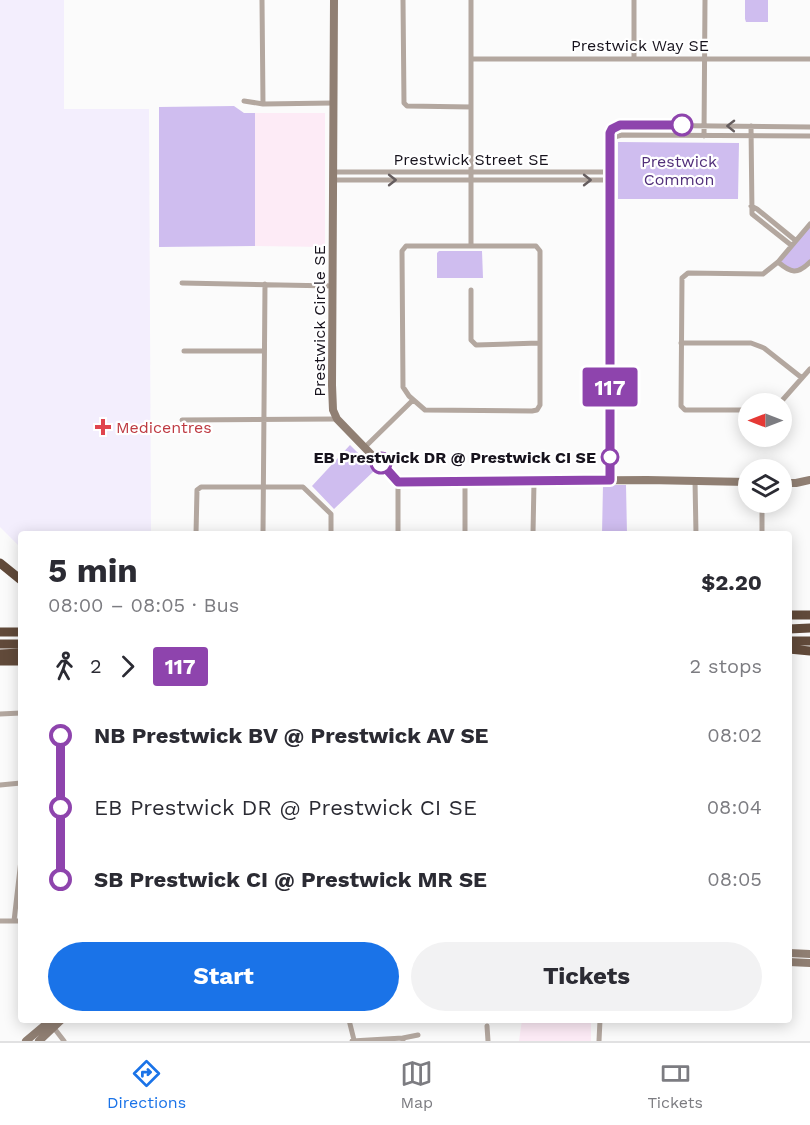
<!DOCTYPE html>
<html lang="en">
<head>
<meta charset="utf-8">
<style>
	:root { --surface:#fff; --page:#f2f2f3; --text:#2b2b33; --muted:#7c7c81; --line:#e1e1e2; --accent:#1a73e8 }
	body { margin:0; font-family:"Work Sans",sans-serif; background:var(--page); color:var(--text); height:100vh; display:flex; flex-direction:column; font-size:22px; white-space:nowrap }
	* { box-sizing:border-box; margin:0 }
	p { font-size:20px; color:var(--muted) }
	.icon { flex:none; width:33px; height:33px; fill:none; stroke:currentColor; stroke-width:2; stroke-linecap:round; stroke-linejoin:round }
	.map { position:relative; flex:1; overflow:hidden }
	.side { position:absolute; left:18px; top:531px; width:774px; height:492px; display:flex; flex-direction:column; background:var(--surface); border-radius:6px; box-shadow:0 3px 15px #0003 }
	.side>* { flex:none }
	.badge { padding:0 12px; border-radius:4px; font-size:21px; line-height:39px }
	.needle { width:39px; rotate:270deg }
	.buttons { position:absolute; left:738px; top:393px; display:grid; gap:12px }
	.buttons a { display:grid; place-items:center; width:54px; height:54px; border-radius:50%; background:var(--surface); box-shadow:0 3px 15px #0003; font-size:30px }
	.map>.badge { position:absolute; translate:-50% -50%; box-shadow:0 0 0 3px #fff }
	.legs { display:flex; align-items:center; gap:9px; height:66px; padding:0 30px; font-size:20px }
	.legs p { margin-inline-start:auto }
	.summary { display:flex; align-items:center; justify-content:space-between; height:102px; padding:0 30px }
	h1 { font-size:33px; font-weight:700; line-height:45px }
	.action { display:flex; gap:12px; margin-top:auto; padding:12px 30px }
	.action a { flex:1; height:69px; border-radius:36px; background:var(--accent); color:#fff; font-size:24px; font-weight:700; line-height:69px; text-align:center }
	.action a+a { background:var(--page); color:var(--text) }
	ul { padding:0 30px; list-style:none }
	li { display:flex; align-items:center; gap:21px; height:72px; font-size:22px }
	li i { display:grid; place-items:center; width:9px; height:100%; margin:0 8px; background:currentColor }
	li i::after { content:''; width:15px; height:15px; margin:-8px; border:4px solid; border-radius:50%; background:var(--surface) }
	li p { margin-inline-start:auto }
	li:first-child i { background:linear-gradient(#0000 50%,currentColor 0) }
	li:last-child i { background:linear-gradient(currentColor 50%,#0000 0) }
	.dock { display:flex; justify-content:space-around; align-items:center; height:84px; border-top:2px solid var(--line); background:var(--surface); font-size:16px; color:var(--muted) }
	.dock a { display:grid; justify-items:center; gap:3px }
	.dock .active { color:var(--accent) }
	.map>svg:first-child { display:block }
	.built { fill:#f3eefd }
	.education { fill:#fdebf6 }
	.green { fill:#cfbdef }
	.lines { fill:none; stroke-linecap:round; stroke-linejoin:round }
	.street { stroke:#b3a79f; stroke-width:5 }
	.secondary { stroke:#907f73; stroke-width:8 }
	.highway { stroke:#614a3a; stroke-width:9 }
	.oneway { stroke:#655d5e }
	.line-1-casing { stroke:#fff; stroke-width:14 }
	.line-1 { stroke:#8e44ad; stroke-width:9 }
	.stop-1-dot { fill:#fff; stroke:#8e44ad; stroke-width:3 }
	.health-dot { fill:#e0444e; stroke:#fff; stroke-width:2 }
	.labels { text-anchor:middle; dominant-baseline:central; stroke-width:4.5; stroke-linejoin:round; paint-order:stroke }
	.street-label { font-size:16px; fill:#17131d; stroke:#fff }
	.park-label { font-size:16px; fill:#512f7a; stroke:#fff }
	.health-label { font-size:16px; fill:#be3a42; stroke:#fff; text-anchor:start }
	.stop-label { font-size:16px; font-weight:bold; fill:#17131d; stroke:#fff; text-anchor:end }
</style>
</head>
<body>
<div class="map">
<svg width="810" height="1041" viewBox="0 0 810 1041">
	<rect width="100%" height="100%" fill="#fbfbfb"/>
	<path class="built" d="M0,0h64v109h85l2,425h-130v14l-21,-21z"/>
	<path class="education" d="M255,113h70v134l-70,-1z
		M522,1020h69v21h-72z"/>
	<path class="green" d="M745,0h23v22h-22l-1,-3z
		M234,106l10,7h11v133l-96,1v-140z
		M618,142l121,1 -1,56h-120z
		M810,224v38l-14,9 -18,-9z
		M439,251h43l1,27h-46v-25z
		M350,445l25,25 -41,39 -22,-23z
		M603,485h23l1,49h-25z"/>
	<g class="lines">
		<path class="street" d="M262,0l1,104
			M403,0l1,103 3,3 64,1
			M471,0v246
			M634,58v-58
			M471,59h339
			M244,101l19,3 70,-1
			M751,126l1,88 39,31
			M704,136l1,-136
			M610,138l12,-3 188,1
			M333,172h276
			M333,180h276
			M751,206l6,3 38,31
			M406,246h130l4,5v154l-3,5 -5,1 -107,-1 -16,-14 -6,-9 -1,-136z
			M778,262c13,11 19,13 32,0
			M182,283l151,3
			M471,290v50l5,5 63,-2
			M681,343h70l13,5 38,30
			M184,351h80
			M779,404l31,-35
			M748,410h-63l-4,-4 1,-128 6,-5 75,1 15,-12 32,-38
			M182,420l155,-1
			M365,447l48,-47
			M610,480l-1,-300 1,-47 2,-4 8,-4 190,2
			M695,480l1,54
			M398,482v52
			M465,482v52
			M762,502v32
			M196,534l1,-44 4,-3h102l28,27v20
			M263,534l2,-250
			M533,534l1,-52
			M0,714l21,-1
			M0,785l21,-2
			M0,921h21
			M14,921l7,-61
			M349,1020l5,20
			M487,1026l1,15
			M54,1028l10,13
			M403,1038l15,-3
			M352,1041l51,-3v3
			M599,1041l1,-21"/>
		<path class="secondary" d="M334,0l-2,385 1,25 4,9 61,63 249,-2 101,2
			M782,483h14l14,-3
			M789,953l21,1
			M789,962l21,1
			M26,1041l25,-21
			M39,1041l22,-21"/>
		<path class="highway" d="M0,563l21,17
			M789,615h21
			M789,629l21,-1
			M0,632h21
			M789,641h21
			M0,644h21
			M789,649l21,2
			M0,654l21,-1
			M0,661h21"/>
	</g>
	<defs><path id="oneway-chevron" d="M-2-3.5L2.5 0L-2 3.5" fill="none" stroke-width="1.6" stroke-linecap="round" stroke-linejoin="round" transform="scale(1.5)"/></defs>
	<g class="oneway">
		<use href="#oneway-chevron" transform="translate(731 126) rotate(-179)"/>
		<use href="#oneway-chevron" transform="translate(392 180)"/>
		<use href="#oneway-chevron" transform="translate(587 180)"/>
	</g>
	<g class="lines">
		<defs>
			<path id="line-1" d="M381,463l17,19 212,-2v-347l2,-4 8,-4h62"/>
		</defs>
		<use href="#line-1" class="line-1-casing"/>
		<use href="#line-1" class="line-1"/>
	</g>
	<g class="stop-1-dot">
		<circle cx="682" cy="125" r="10"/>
		<circle cx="610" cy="457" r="8"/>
		<circle cx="381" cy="463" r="10"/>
	</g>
	<path class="health-dot" d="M100 418h6v6h6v6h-6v6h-6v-6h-6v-6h6z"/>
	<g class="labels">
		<g class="street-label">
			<text x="640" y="45">Prestwick Way SE</text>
			<text x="471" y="159">Prestwick Street SE</text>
			<text transform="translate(319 321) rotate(-90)">Prestwick Circle SE</text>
		</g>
		<g class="park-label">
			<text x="679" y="161">Prestwick<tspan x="679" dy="18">Common</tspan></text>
		</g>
		<g class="health-label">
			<text x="116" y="427">Medicentres</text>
		</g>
		<g class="stop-label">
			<text x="596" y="457">EB Prestwick DR @ Prestwick CI SE</text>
		</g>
	</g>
</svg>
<div class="buttons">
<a><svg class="needle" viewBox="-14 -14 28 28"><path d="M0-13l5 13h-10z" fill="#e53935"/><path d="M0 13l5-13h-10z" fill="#7c7c81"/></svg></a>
<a><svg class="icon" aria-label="layers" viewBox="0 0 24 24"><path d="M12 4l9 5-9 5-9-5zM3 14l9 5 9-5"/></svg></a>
</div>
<b class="badge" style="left:610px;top:387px;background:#8e44ad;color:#fff">117</b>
<section class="side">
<div class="summary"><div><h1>5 min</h1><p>08:00 – 08:05 · Bus</p></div><b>$2.20</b></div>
<div class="legs"><svg class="icon" aria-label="walk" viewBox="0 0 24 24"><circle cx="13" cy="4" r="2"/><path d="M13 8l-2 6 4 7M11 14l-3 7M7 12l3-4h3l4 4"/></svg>2<svg class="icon" aria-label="forward" viewBox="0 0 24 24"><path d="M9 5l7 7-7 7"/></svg><b class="badge" style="background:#8e44ad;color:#fff">117</b><p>2 stops</p></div>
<ul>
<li><i style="color:#8e44ad"></i><b>NB Prestwick BV @ Prestwick AV SE</b><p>08:02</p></li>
<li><i style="color:#8e44ad"></i><span>EB Prestwick DR @ Prestwick CI SE</span><p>08:04</p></li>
<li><i style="color:#8e44ad"></i><b>SB Prestwick CI @ Prestwick MR SE</b><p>08:05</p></li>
</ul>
<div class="action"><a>Start</a><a>Tickets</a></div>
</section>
</div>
<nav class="dock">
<a class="active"><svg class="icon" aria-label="directions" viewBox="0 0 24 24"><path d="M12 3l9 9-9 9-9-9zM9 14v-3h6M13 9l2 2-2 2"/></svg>Directions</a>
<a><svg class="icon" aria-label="map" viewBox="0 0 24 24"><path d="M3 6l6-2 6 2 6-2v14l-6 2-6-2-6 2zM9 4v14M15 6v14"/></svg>Map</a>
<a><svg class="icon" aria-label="tickets" viewBox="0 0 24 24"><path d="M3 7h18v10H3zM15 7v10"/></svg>Tickets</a>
</nav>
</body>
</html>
